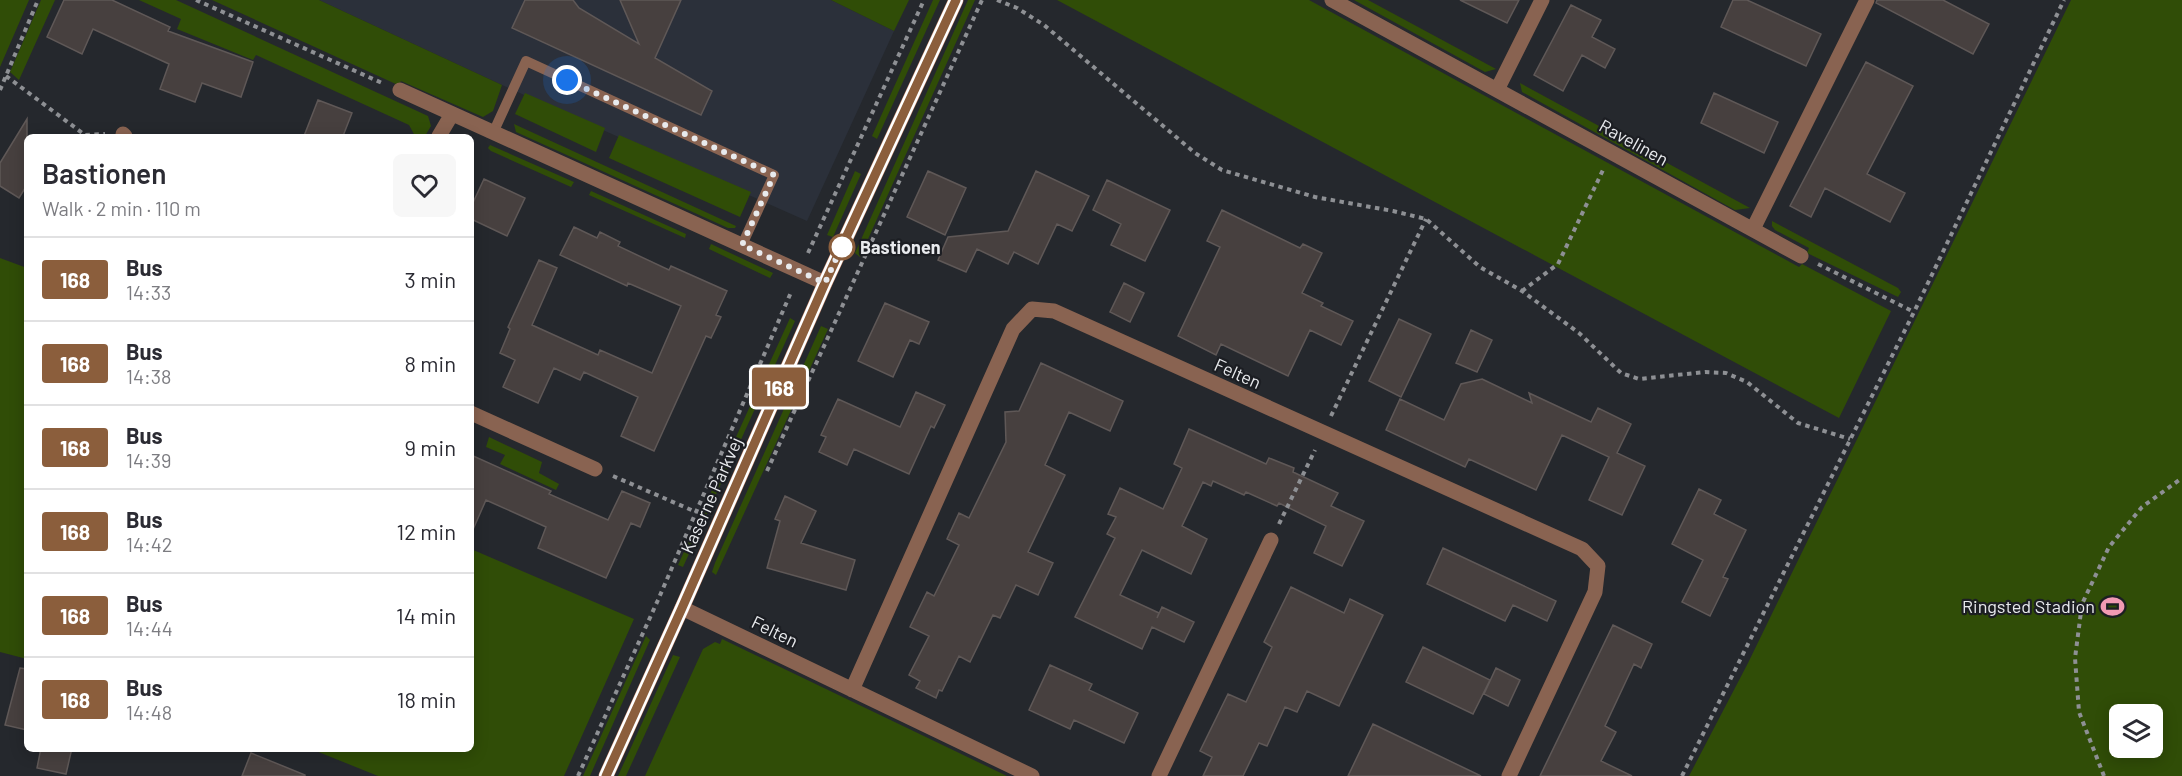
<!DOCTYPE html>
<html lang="en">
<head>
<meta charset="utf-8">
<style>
	:root { --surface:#fff; --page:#f7f7f7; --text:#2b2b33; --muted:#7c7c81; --line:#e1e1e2 }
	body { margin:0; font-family:Barlow,sans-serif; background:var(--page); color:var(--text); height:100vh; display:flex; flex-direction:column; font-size:22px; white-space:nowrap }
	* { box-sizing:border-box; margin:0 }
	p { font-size:20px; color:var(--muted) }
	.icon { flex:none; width:33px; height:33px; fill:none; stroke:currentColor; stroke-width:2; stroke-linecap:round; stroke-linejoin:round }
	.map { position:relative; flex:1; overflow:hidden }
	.details { position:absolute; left:24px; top:134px; width:450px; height:618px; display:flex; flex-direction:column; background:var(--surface); border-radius:9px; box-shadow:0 3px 15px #0003 }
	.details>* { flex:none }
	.badge { padding:0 12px; border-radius:4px; font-size:21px; line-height:39px }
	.controls { position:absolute; left:2109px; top:704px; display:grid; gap:12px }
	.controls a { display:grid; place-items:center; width:54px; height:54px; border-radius:9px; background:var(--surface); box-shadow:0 3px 15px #0003; font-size:30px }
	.you { position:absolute; width:30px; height:30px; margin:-15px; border:4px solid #fff; border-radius:50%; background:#1a73e8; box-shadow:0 0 0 9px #1a73e833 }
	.map>.badge { position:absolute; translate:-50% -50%; box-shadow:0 0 0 3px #fff }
	.round { display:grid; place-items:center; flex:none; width:63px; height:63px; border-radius:9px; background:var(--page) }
	.summary { display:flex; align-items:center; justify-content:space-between; height:102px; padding:0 18px }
	h1 { font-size:28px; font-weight:600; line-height:45px }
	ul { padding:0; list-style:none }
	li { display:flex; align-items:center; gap:18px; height:84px; padding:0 18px; border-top:2px solid var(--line) }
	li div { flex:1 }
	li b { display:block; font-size:22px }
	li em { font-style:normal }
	li .badge { min-width:66px; font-weight:700; text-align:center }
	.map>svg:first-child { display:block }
	.built { fill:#2b303a }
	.green { fill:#304d07; fill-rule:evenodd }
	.building { fill:#47403f; stroke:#5f5857; stroke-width:1.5 }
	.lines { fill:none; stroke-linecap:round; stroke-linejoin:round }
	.path { stroke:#8e9094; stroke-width:4; stroke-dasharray:4.5 4.5; stroke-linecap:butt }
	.lane { stroke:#896351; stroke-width:10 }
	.street { stroke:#896351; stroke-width:15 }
	.secondary { stroke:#c18467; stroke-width:15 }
	.line-casing { stroke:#fff; stroke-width:14 }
	.line { stroke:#8b5e3c; stroke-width:9 }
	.walk { stroke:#e8eaed; stroke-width:6; stroke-dasharray:0 10.8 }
	.stop-dot { fill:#fff; stroke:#8b5e3c; stroke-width:3 }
	.labels { text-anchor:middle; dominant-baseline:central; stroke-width:4.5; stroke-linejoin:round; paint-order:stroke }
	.street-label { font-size:18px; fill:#e8eaed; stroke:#1c1e23 }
	.stop-label { font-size:18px; font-weight:bold; fill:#e8eaed; stroke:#1c1e23; text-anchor:start }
	.poi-label { font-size:18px; fill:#e8eaed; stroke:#1c1e23; text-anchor:end }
</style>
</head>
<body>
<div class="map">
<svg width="2182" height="776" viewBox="0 0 2182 776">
	<rect width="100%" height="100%" fill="#25282d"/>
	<path class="built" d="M319,0h512l63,31 -87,190 -305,-136z"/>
	<path class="green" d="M0,0h29l-29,67z
		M41,0h14l-36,80 -9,-8z
		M139,0h37l252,116 3,10 -6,10h-10l-6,-11 -153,-70 -3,5 -76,-31 4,-10z
		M212,0h107l183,85 -9,26 -10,6 -82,-36 -3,4z
		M831,0h78l-15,31z
		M933,0h7l-63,139 -5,-3z
		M968,0h7l-115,257 -5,-4z
		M1057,0h252l490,267 3,-3 89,47 -52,107z
		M1354,0h14l128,69 -11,3z
		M2071,0h111v776h-493l59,-113zM2120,714h32v33h-32z
		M1520,83l230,125 -15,2 -213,-118z
		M525,93l80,35 -9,24 -81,-38z
		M514,124l222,102 -1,2h-7l-212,-96z
		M619,135l132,57 -11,25 -131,-59z
		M490,145l84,37 -3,5 -80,-36 -3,-3z
		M855,171l6,3 -28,63 -6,-2z
		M591,191l95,43 -1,4 -96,-43z
		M1772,221l126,67 3,4 -3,5 -91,-44 2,-5 -34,-18 -3,-4z
		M711,244l62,29 -3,5 -61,-29z
		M0,258l27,10v391l-27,-7z
		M790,318l5,3 -112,246 -5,-2z
		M821,326l7,3 -112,246 -4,-3 3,-9z
		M489,437l53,25 -3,11 20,11 -3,6 -56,-26 5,-9 -19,-8z
		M471,549l163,70 -70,157h-186l-67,-27 160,-1z
		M646,636l4,4 -60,136h-7z
		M722,639l285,137h-362l58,-127 12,-7 5,2z
		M673,655l7,2 -54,119h-8z"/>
	<path class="building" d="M64,0h48l58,27 -2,4 85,31 -12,35 -39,-14 -7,19 -35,-13 9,-25 -76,-35 -11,25 -35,-17z
		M525,0h48l6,8 60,36 -19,-44h61l-26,58 57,33 -11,24 -189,-87z
		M1460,0h59l-12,23z
		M1733,0h14l74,34 -15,32 -85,-39z
		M1877,0h66l46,24 -16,30 -97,-51z
		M1571,5l30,15 -9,17 23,12 -10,19 -23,-13 -19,36 -29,-16z
		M1866,62l47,24 -46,88 38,19 -15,29 -65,-34 -14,29 -21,-11z
		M1714,93l64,29 -14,31 -63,-30z
		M318,100l34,13 -9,23h-39z
		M27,119v66l-8,13 -19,-12v-23z
		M928,171l38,17 -21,47 -38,-18z
		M1036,171l53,25 -17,35 -15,-7 -19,40 -24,-12 -6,12 -31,-15 -11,23 -28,-12 10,-23 60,-6z
		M484,179l41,19 -18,38 -36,-17v-12z
		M1107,180l63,30 -25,51 -34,-16 10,-21 -28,-14z
		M1222,210l78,38 3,-4 19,9 -20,40 21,10 -2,3 32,15 -12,24 -31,-15 -22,46 -67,-32 -5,11 -38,-19 42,-89 -13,-6z
		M574,227l23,11 3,-6 20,10 -2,4 51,24 2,-4 56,25 -11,24 5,2 -10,21 -5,-2 -52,115 -33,-15 17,-39 -54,-25 -4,8 -26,-12 -16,35 -35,-16 12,-27 -15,-7 10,-24 -2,-2 31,-67 18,8 -25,57 66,30 2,-5 52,23 29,-67 -53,-23 -1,3 -67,-31z
		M1124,283l20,10 -14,29 -20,-10z
		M885,303l44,19 -10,22 -9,-4 -17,37 -35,-16z
		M1399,319l32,15 -30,63 -32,-16z
		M1471,330l21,10 -15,32 -21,-9z
		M1041,363l82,38 -13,30 -41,-19 -24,53 20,10 -37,77 25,11 -15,32 -22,-10 -16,33 -7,-3 -23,47 -11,-6 -17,35 -3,-1 -3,8 -20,-10 4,-7 -11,-6 20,-39 -19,-9 17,-35 7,4 25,-51 -12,-6 12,-26 10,5 37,-76 -1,-30 14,-1z
		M1482,379l50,24 -3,-10 62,29 7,-14 33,16 -14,29 28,13 -23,49 -33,-15 20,-43 -47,-22 -26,55 -67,-31 -4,8 -79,-37 14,-31 44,21 17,-36z
		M916,392l29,13 -11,23 -3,-2 -22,48 -55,-25 -7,16 -28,-13 7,-15 -5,-2 17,-36 62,28z
		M1189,429l77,35 3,-6 25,10 -1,4 45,21 -7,13 33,15 -22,45 -28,-13 12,-27 -47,-23 -2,3 -31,-14 -2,3 -31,-14 -2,5 -8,-4 -21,44 25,13 -16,35 -49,-24 -22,45 39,18 -2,5 5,-11 32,15 -10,20 -32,-15 -10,22 -67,-32 40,-79 -8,-4 9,-17 -8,-3 12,-26 43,21 19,-41 -8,-4z
		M471,455l80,36 -2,3 59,26 14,-29 28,12 -10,24 -9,-4 -25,55 -68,-30 8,-21 -60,-27 -15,34z
		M1699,489l22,11 -7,14 32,16 -23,47 5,2 -18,37 -28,-14 21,-42 -31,-16z
		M785,496l31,15 -15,32 54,17 -9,30 -79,-22 13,-47 -5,-2z
		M1443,548l113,53 -9,20 -34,-16 -8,16 -78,-37z
		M1291,587l53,26 6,-14 33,16 -44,91 -32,-15 -10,21 -12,-5 -18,39 -8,-3 -16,33h-40l9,-19 -12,-6 28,-57 18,8 26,-55 -8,-5z
		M1613,625l39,19 -11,24 -7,-4 -29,62 11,6 -15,29 31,15h-92z
		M1423,647l67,33 -17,34 -67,-32z
		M1050,665l42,19 -3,6 49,23 -14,30 -50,-23 -4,9 -41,-19z
		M20,668l7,1v61l-22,-5z
		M1496,668l24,12 -12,26 -24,-12z
		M1373,724l108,52h-133z
		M41,748h31l-6,26 -29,-6z
		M251,753l54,22v1h-63z"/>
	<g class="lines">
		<path class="path" d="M196,0l186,83
			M997,0l20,8 27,17 151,128 27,17 93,27 78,14 33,8 54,48 42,24 57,42 42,40 18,6 66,-7 21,1 21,9 51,41 52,16
			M6,76l79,59 20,-1
			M0,90l38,-90
			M808,253l116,-253
			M1818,264l96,48
			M1522,291l36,-27 45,-94
			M1331,416l95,-197
			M767,471l215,-471
			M613,476l83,36
			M1279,524l36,-74
			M578,776l80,-176 134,-310
			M1682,776l232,-464 150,-312
			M2104,776l-25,-64 -4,-54 7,-54 27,-57 33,-40 40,-29"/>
		<path class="lane" d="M493,133l33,-72 248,114 -32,70"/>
		<path class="street" d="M1332,0l469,256
			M400,90l425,193
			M1497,90l45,-90
			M123,134l2,2
			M439,136l13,-22
			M1753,229l114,-229
			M471,413l124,56
			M682,608l350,168
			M852,690l161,-361 19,-20 22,2 528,238 16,17 -3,26 -86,184
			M1159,776l112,-236"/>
		<path class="secondary" d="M606,776l76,-168 143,-325 131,-283"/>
	</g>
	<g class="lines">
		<defs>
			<path id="line" d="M606,776l76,-168 143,-325 131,-283"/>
		</defs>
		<use href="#line" class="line-casing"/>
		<use href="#line" class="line"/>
		<path class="walk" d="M567,80l207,95 -32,70 83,38 20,-44 -3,8"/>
	</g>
	<defs>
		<symbol id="stadium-bare" viewBox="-9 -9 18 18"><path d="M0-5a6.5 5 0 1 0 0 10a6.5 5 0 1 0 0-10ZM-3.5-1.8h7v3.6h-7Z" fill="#f19ab3" stroke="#1c1e23" stroke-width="2.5" paint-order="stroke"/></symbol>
	</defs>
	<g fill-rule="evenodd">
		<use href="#stadium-bare" x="2096" y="590" width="33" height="33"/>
	</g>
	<circle class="stop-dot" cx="842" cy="247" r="12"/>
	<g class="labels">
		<g class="street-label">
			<text transform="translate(1634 142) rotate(29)">Ravelinen</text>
			<text transform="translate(1238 373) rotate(24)">Felten</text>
			<text transform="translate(711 495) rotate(-66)">Kaserne Parkvej</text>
			<text transform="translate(775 631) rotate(26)">Felten</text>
		</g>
		<g class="stop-label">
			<text x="860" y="247">Bastionen</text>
		</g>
		<g class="poi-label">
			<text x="2095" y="606">Ringsted Stadion</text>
		</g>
	</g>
</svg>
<div class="controls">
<a><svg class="icon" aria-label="layers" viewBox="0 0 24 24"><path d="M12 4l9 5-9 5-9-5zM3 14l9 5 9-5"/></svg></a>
</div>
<div class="you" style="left:567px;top:80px"></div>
<b class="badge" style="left:779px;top:387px;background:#8b5e3c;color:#fff">168</b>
<section class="details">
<div class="summary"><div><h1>Bastionen</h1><p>Walk · 2 min · 110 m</p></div><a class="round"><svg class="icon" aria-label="heart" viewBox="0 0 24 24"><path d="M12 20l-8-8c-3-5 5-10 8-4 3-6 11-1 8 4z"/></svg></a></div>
<ul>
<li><span class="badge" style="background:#8b5e3c;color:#fff">168</span><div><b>Bus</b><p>14:33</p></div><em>3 min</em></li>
<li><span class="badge" style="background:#8b5e3c;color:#fff">168</span><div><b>Bus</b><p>14:38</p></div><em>8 min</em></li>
<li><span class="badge" style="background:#8b5e3c;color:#fff">168</span><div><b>Bus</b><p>14:39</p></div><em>9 min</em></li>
<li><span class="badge" style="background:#8b5e3c;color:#fff">168</span><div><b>Bus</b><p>14:42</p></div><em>12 min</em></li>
<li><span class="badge" style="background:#8b5e3c;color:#fff">168</span><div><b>Bus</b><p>14:44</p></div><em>14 min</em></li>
<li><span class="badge" style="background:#8b5e3c;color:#fff">168</span><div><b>Bus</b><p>14:48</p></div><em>18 min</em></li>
</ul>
</section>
</div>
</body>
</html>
